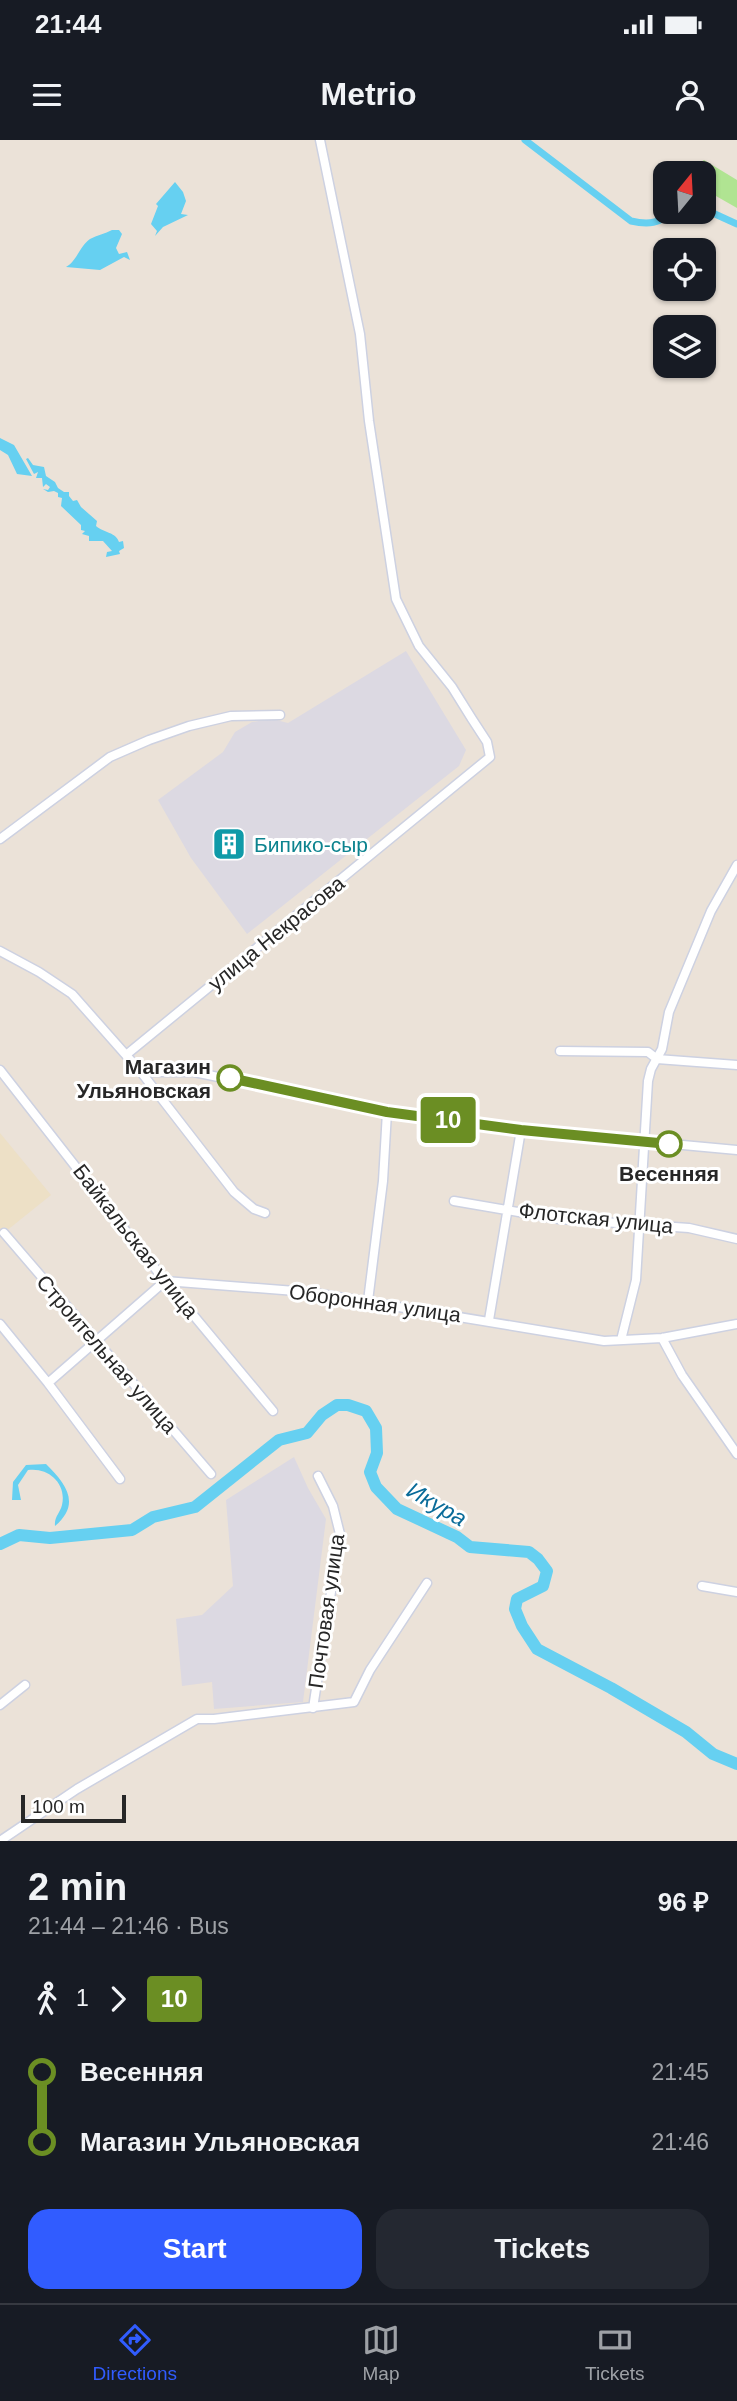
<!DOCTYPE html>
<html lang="en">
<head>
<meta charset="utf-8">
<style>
	:root { --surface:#171b24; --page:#242831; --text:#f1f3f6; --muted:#9ea1a6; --line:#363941; --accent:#315cff }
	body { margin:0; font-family:Arial,sans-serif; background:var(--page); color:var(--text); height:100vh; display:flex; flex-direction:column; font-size:26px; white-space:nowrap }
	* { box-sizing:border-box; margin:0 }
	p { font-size:23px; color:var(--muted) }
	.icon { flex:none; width:38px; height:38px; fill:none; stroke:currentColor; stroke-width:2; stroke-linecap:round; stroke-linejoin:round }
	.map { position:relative; height:1701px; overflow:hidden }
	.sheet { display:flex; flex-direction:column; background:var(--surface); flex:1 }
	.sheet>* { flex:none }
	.badge { padding:0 14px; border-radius:5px; font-size:24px; line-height:46px }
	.needle { width:46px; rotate:18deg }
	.fabs { position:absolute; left:653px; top:21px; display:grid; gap:14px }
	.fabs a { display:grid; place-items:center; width:63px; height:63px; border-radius:14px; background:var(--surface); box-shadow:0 2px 5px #0004; font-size:35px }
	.scale { position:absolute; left:21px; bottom:18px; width:105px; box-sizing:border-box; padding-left:7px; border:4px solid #272727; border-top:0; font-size:19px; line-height:24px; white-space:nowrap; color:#272727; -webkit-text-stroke:5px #fff; paint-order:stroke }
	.map>.badge { position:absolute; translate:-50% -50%; box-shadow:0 0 0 4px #fff }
	.legs { display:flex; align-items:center; gap:10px; height:77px; padding:0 28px; font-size:23px }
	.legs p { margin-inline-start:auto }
	.head { display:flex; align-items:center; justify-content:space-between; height:119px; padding:0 28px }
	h1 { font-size:38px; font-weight:600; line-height:52px }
	.button { display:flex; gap:14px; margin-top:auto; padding:14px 28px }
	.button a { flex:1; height:80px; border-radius:21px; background:var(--accent); color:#fff; font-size:28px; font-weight:600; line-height:80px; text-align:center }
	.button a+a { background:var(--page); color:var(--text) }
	ul { padding:0 28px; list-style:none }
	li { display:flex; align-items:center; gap:24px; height:70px; font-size:26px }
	li i { display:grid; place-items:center; width:10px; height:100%; margin:0 9px; background:currentColor }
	li i::after { content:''; width:18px; height:18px; margin:-9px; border:5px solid; border-radius:50%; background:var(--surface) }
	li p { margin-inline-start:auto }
	li:first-child i { background:linear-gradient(#0000 50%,currentColor 0) }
	li:last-child i { background:linear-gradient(currentColor 50%,#0000 0) }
	.status { display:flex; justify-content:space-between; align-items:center; height:49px; padding:0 35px; background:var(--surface); direction:ltr }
	.status svg { height:19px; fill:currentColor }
	header { display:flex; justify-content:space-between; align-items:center; height:91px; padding:0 28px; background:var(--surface); font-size:32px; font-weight:600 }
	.dock { display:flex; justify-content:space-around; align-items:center; height:98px; border-top:2px solid var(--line); background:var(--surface); font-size:19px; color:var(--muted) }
	.dock a { display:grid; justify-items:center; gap:4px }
	.dock .current { color:var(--accent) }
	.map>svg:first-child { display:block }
	.industrial { fill:#dcd9e2 }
	.education { fill:#ede0c6 }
	.green { fill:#b0e492 }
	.water { fill:#66d0f1 }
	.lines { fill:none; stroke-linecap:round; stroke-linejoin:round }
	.canal { stroke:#66d0f1; stroke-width:7 }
	.river { stroke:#66d0f1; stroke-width:12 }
	.minor-casing { stroke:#cdd1e1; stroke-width:11 }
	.minor { stroke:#fff; stroke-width:8 }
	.line-1-casing { stroke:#fff; stroke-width:16 }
	.line-1 { stroke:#6b8e23; stroke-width:10 }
	.stop-1-dot { fill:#fff; stroke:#6b8e23; stroke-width:3.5 }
	.labels { text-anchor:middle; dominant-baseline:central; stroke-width:6; stroke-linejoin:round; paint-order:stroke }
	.culture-label { font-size:21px; fill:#0d838f; stroke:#fff; text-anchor:start }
	.street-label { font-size:21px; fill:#272727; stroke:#fff }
	.stop-label { font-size:21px; font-weight:bold; fill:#272727; stroke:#fff; text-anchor:end }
	.water-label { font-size:23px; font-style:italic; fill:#096b99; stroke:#fff }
</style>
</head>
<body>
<div class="status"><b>21:44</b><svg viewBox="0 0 49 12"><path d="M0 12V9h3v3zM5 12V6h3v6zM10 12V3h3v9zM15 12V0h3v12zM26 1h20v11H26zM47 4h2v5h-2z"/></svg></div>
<header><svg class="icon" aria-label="menu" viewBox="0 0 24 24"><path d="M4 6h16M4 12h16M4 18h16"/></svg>Metrio<svg class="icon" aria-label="person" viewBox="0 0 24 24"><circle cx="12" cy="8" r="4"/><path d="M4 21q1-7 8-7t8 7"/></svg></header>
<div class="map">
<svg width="737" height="1701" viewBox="0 0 737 1701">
	<rect width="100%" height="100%" fill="#ebe2d8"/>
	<path class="industrial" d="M406,511l60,99 -7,16 -212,168 -56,-76 -33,-58 65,-48 12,-20 17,-10 20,-3 16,4z
		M294,1317l14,31 18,31 -23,183 -89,7 -2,-27 -30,4 -6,-67 26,-4 31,-29 -7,-86z"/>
	<path class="education" d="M0,993l51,62 -51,41z"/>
	<path class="green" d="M704,20l33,20v28l-28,-16h-5v-19h-21z"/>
	<path class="water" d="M175,42l8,10 3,9 -5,13 7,1 -25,12 -8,9 2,-5 -6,-7 7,-18 -2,-2z
		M112,90h7l3,4 -6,14 3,6 8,-2 3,8 -6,-3 -24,13 -34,-3c11,-6 13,-20 24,-28 7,-4 15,-5 22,-9z
		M0,298l14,7 18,31 -15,-2 -9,-19 -8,-5z
		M28,318l5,7 11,2 2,9 9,6 3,6 6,4h5v4l4,5 4,-1 4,7 16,14 -1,5c8,7 20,6 23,16l4,-1 1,7 -5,3 1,3 -14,3 1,-5 5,-1 -9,-10h-14v-5l-7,-2 3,-3 -4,-1v-5l-20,-19 1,-8 -4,-1v-4l-4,-2 -6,1 -5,-3 5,1 2,-3 -4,-3 -3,3 -1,-9h-6l2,-6 -4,2 -8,-15z
		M46,1324c19,19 36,39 9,62 -1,-9 5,-13 7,-21 5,-22 -14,-38 -34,-35l-10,15 3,15h-9l1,-18 13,-17z"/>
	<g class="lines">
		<path class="canal" d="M525,0l106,81c22,5 28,0 47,-9
			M704,69l33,15"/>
		<path class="river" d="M0,1404l19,-9 31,3 82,-8 21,-13 42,-10 84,-67 28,-7 15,-18 15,-10h11l18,6 10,17 1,25 -7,19 6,15 21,22 60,28 13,10 59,5 9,7 9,12 -4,15 -26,13 -2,10 7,17 15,23 74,39 75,44 27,22 24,10"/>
		<defs>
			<path id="minor" d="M0,699l110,-82 39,-17 40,-14 42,-10 49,-1
				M0,811l39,21 33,22 69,78 93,120 20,17 11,4
				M560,911l88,1 9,7 80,6
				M126,915l364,-298 -3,-15 -15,-23 -20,-32 -33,-41 -23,-47 -27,-178 -9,-87 -40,-194
				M0,930l165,211 108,130
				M141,932h53l193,40 134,18 216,20
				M454,1061l105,18 130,9 48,11
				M4,1093l207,241
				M368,1161l15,-120 4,-69
				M489,1180l32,-190
				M0,1184l48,59 72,96
				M662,1198l20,37 55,79
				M621,1200l15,-60 12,-199 3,-12 11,-20 7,-37 42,-101 26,-46
				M48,1243l117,-102 143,11 296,49 58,-3 75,-14
				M702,1446l35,6
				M0,1565l25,-20
				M313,1568l27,-174 -7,-28 -15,-30
				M0,1701l77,-52 120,-70h17l140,-17 16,-32 57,-87"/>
		</defs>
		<use href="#minor" class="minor-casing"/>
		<use href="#minor" class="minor"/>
	</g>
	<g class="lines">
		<defs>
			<path id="line-1" d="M230,938l157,34 134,18 148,14"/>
		</defs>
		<use href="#line-1" class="line-1-casing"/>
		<use href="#line-1" class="line-1"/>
	</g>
	<defs>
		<symbol id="building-square" viewBox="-11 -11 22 22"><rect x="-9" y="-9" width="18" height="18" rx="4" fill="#0f9aa8" stroke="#fff"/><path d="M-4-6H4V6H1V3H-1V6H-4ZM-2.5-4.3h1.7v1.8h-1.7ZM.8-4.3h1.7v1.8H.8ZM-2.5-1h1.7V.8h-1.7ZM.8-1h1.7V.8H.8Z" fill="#fff"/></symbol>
	</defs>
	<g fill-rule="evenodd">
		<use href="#building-square" x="210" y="685" width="38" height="38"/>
	</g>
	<g class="stop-1-dot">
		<circle cx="230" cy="938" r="12"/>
		<circle cx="669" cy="1004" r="12"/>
	</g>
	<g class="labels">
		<g class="culture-label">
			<text x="254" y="704">Бипико-сыр</text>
		</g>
		<g class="street-label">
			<text transform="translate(276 793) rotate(-39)">улица Некрасова</text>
			<text transform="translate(596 1078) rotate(6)">Флотская улица</text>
			<text transform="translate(136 1101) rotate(52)">Байкальская улица</text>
			<text transform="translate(375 1163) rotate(8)">Оборонная улица</text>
			<text transform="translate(107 1214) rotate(49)">Строительная улица</text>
			<text transform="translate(326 1471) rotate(-82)">Почтовая улица</text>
		</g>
		<g class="stop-label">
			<text x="211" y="926">Магазин<tspan x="211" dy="24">Ульяновская</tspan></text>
			<text x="669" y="1033" text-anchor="middle">Весенняя</text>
		</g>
		<g class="water-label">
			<text transform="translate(437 1364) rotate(30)">Икура</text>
		</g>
	</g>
</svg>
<div class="fabs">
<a><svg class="needle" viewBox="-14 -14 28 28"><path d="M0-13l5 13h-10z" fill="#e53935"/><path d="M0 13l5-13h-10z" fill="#9ea1a6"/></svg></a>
<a><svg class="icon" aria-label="locate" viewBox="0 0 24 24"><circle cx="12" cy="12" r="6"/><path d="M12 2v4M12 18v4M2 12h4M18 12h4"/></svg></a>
<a><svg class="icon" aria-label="layers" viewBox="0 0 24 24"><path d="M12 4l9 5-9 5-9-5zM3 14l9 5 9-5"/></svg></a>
</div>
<div class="scale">100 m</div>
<b class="badge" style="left:448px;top:980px;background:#6b8e23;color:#fff">10</b>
</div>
<section class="sheet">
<div class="head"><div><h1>2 min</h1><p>21:44 – 21:46 · Bus</p></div><b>96 ₽</b></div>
<div class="legs"><svg class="icon" aria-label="walk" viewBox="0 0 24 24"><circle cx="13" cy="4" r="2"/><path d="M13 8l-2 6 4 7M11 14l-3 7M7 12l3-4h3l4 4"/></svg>1<svg class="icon" aria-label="forward" viewBox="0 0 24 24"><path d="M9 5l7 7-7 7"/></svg><b class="badge" style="background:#6b8e23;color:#fff">10</b></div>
<ul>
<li><i style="color:#6b8e23"></i><b>Весенняя</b><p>21:45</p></li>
<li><i style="color:#6b8e23"></i><b>Магазин Ульяновская</b><p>21:46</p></li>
</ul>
<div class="button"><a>Start</a><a>Tickets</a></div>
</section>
<nav class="dock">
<a class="current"><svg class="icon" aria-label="directions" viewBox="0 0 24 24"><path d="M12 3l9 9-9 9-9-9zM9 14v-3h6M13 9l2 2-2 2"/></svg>Directions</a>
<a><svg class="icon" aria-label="map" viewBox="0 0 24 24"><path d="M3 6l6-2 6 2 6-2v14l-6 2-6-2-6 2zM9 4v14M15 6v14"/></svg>Map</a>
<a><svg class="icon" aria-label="tickets" viewBox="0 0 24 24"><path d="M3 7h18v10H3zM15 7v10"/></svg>Tickets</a>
</nav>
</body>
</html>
